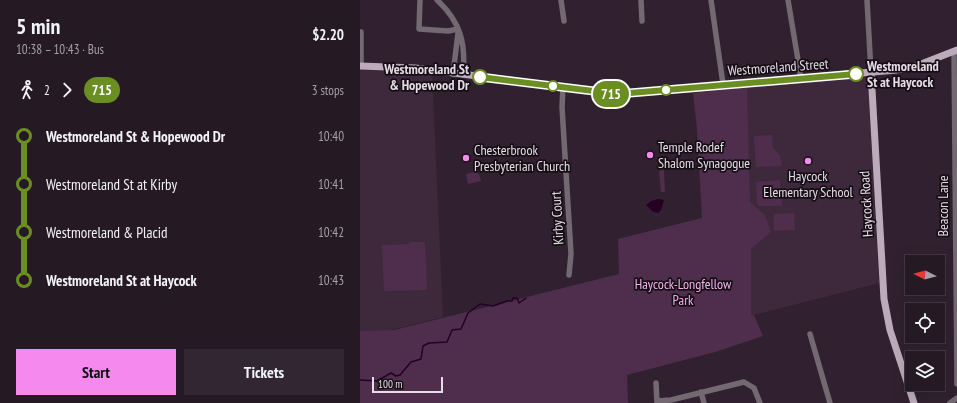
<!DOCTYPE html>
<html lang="en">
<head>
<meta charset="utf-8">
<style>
	:root { --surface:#251924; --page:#312631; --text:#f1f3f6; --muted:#a3a0a6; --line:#423841; --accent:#f589ee }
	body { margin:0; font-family:"PT Sans Narrow",sans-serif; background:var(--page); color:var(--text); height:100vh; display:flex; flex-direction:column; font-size:15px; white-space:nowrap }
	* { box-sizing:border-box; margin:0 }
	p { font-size:13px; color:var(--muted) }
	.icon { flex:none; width:22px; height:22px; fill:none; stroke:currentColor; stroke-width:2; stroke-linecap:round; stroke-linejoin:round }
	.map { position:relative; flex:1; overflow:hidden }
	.details { display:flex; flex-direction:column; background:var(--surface); width:360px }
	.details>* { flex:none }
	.badge { padding:0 8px; border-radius:13px; font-size:14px; line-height:26px }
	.needle { width:26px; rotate:276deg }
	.controls { position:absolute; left:545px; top:255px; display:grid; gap:8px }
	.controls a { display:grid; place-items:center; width:40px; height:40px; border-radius:0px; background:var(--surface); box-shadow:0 4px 16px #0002,0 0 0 1px var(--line); font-size:20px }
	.scale { position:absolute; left:12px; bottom:10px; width:71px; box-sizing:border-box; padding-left:4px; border:2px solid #e6dce5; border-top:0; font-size:11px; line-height:14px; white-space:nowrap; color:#e6dce5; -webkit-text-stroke:3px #150e14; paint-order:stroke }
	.map>.badge { position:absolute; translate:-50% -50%; box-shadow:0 0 0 2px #fff }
	.legs { display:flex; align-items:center; gap:6px; height:44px; padding:0 16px; font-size:13px }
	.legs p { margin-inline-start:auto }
	.headline { display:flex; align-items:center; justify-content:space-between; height:68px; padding:0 16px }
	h1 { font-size:22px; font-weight:600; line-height:30px }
	.button { display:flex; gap:8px; margin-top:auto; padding:8px 16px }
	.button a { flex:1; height:46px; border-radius:0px; background:var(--accent); color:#111; font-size:16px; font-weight:600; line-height:46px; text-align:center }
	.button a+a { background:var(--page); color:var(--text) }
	ul { padding:0 16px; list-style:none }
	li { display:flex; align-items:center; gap:14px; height:48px; font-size:15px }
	li i { display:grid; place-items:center; width:6px; height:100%; margin:0 5px; background:currentColor }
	li i::after { content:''; width:10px; height:10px; margin:-5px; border:3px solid; border-radius:50%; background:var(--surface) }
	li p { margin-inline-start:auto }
	li:first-child i { background:linear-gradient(#0000 50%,currentColor 0) }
	li:last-child i { background:linear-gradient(currentColor 50%,#0000 0) }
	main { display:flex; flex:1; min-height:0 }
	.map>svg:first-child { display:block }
	.built { fill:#3e283c }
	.green { fill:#4e2e4c }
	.water { fill:#250024 }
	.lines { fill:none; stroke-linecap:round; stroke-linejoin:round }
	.stream { stroke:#250024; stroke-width:1.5 }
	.minor { stroke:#726971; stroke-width:5.5 }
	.major { stroke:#bcabba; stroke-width:7 }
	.line-1-casing { stroke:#fff; stroke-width:9 }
	.line-1 { stroke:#6b8e23; stroke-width:6 }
	.stop-1-dot { fill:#fff; stroke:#6b8e23; stroke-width:2 }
	.poi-dot { fill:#f589ee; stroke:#150e14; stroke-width:1.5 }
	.labels { text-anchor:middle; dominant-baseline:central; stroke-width:3.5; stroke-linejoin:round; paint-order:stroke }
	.stop-label { font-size:14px; font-weight:bold; fill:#e6dce5; stroke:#150e14; text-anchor:start }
	.street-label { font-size:14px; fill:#e6dce5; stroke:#150e14 }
	.poi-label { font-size:14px; fill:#e6dce5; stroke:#150e14; text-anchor:start }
	.park-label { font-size:14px; fill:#f6b1f0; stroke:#150e14 }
</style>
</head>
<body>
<main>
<section class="details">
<div class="headline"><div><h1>5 min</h1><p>10:38 – 10:43 · Bus</p></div><b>$2.20</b></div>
<div class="legs"><svg class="icon" aria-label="walk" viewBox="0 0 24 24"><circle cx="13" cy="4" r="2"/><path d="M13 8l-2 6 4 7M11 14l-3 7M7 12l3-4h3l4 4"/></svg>2<svg class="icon" aria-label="forward" viewBox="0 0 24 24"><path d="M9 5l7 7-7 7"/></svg><b class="badge" style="background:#6b8e23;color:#fff">715</b><p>3 stops</p></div>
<ul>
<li><i style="color:#6b8e23"></i><b>Westmoreland St &amp; Hopewood Dr</b><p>10:40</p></li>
<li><i style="color:#6b8e23"></i><span>Westmoreland St at Kirby</span><p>10:41</p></li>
<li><i style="color:#6b8e23"></i><span>Westmoreland &amp; Placid</span><p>10:42</p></li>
<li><i style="color:#6b8e23"></i><b>Westmoreland St at Haycock</b><p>10:43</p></li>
</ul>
<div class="button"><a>Start</a><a>Tickets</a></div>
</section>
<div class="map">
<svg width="597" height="403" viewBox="0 0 597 403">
	<rect width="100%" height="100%" fill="#312130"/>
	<path class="built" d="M38,69l34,4 11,244 -83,21v-268z
		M508,76l11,207 -129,33 -10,-230z"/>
	<path class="green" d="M387,87l3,115 15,13 6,17 -20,17v66h3l9,21 -48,16 -88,23 1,28h-268v-72l34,-1 225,-56 -1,-35 84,-21 -5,-89 -4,-36z
		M412,135l1,13 7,7 2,11 -26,1 -2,-31z
		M304,170l1,22h-4l-2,-21z
		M114,172l5,2 2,7 -13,3 -2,-10z
		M420,180l2,26h-23l-2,-2 -1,-22z
		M434,213l1,17 -21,1v-17z
		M49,242h16l2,48 -43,1 -2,-46 27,-1z"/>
	<path class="water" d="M298,199l6,1 -3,10 -3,3 -6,-2 -6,-6 5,-4z"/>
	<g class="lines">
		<path class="stream" d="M0,380l17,1 14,-8 5,3 4,-1 11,-13 10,-3 2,-13 6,-3 18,-1 5,-12 9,-1 7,-16 12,-9 13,2 14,-5h5l1,-3h4l2,5 7,-5"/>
		<path class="minor" d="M60,0l-1,29 29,2 10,-2
			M77,0c24,22 29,44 26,75
			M201,0l3,21
			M281,0l1,21
			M351,0l12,84
			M428,0l13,78
			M507,0l4,72
			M0,32h1v34
			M594,51l3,333
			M93,74l5,-41
			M203,87l-1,20 9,147 -2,21
			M450,334l20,69
			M296,383l1,20
			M341,392l3,11
			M297,401l14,-1 73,-18 10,6 6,15
			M590,403l7,-5"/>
		<path class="major" d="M0,66l55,2 203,26 278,-24 20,-4 41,-16
			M511,72l13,227 6,31 24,73"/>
	</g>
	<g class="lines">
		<defs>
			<path id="line-1" d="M120,77l138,17 238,-20"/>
		</defs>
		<use href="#line-1" class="line-1-casing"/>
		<use href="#line-1" class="line-1"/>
	</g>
	<g class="stop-1-dot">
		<circle cx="496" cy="74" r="7"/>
		<circle cx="120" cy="77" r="7"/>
		<circle cx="193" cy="86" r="5"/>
		<circle cx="306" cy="90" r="5"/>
	</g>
	<g class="poi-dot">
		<circle cx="290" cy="155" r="4"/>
		<circle cx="106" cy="158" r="4"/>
		<circle cx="448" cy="161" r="4"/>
	</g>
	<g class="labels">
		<g class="stop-label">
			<text x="507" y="66">Westmoreland<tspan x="507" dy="16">St at Haycock</tspan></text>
			<text x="109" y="69" text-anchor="end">Westmoreland St<tspan x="109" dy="16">&amp; Hopewood Dr</tspan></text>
		</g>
		<g class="street-label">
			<text transform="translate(418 67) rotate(-4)">Westmoreland Street</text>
			<text transform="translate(506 204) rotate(-93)">Haycock Road</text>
			<text transform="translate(583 206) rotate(-90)">Beacon Lane</text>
			<text transform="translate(197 218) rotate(-93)">Kirby Court</text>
		</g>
		<g class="poi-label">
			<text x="298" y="147">Temple Rodef<tspan x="298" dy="16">Shalom Synagogue</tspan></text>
			<text x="114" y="150">Chesterbrook<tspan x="114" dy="16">Presbyterian Church</tspan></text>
			<text x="448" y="176" text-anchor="middle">Haycock<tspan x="448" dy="16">Elementary School</tspan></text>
		</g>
		<g class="park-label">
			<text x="323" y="284">Haycock-Longfellow<tspan x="323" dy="16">Park</tspan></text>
		</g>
	</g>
</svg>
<div class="controls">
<a><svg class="needle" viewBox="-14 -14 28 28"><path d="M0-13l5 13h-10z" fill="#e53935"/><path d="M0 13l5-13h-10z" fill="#a3a0a6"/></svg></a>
<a><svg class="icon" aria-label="locate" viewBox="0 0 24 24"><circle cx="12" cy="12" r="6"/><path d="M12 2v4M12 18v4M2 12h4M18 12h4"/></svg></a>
<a><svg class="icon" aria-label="layers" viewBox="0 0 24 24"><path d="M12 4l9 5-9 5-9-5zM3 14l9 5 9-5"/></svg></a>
</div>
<div class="scale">100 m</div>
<b class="badge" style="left:251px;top:94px;background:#6b8e23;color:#fff">715</b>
</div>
</main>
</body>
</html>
